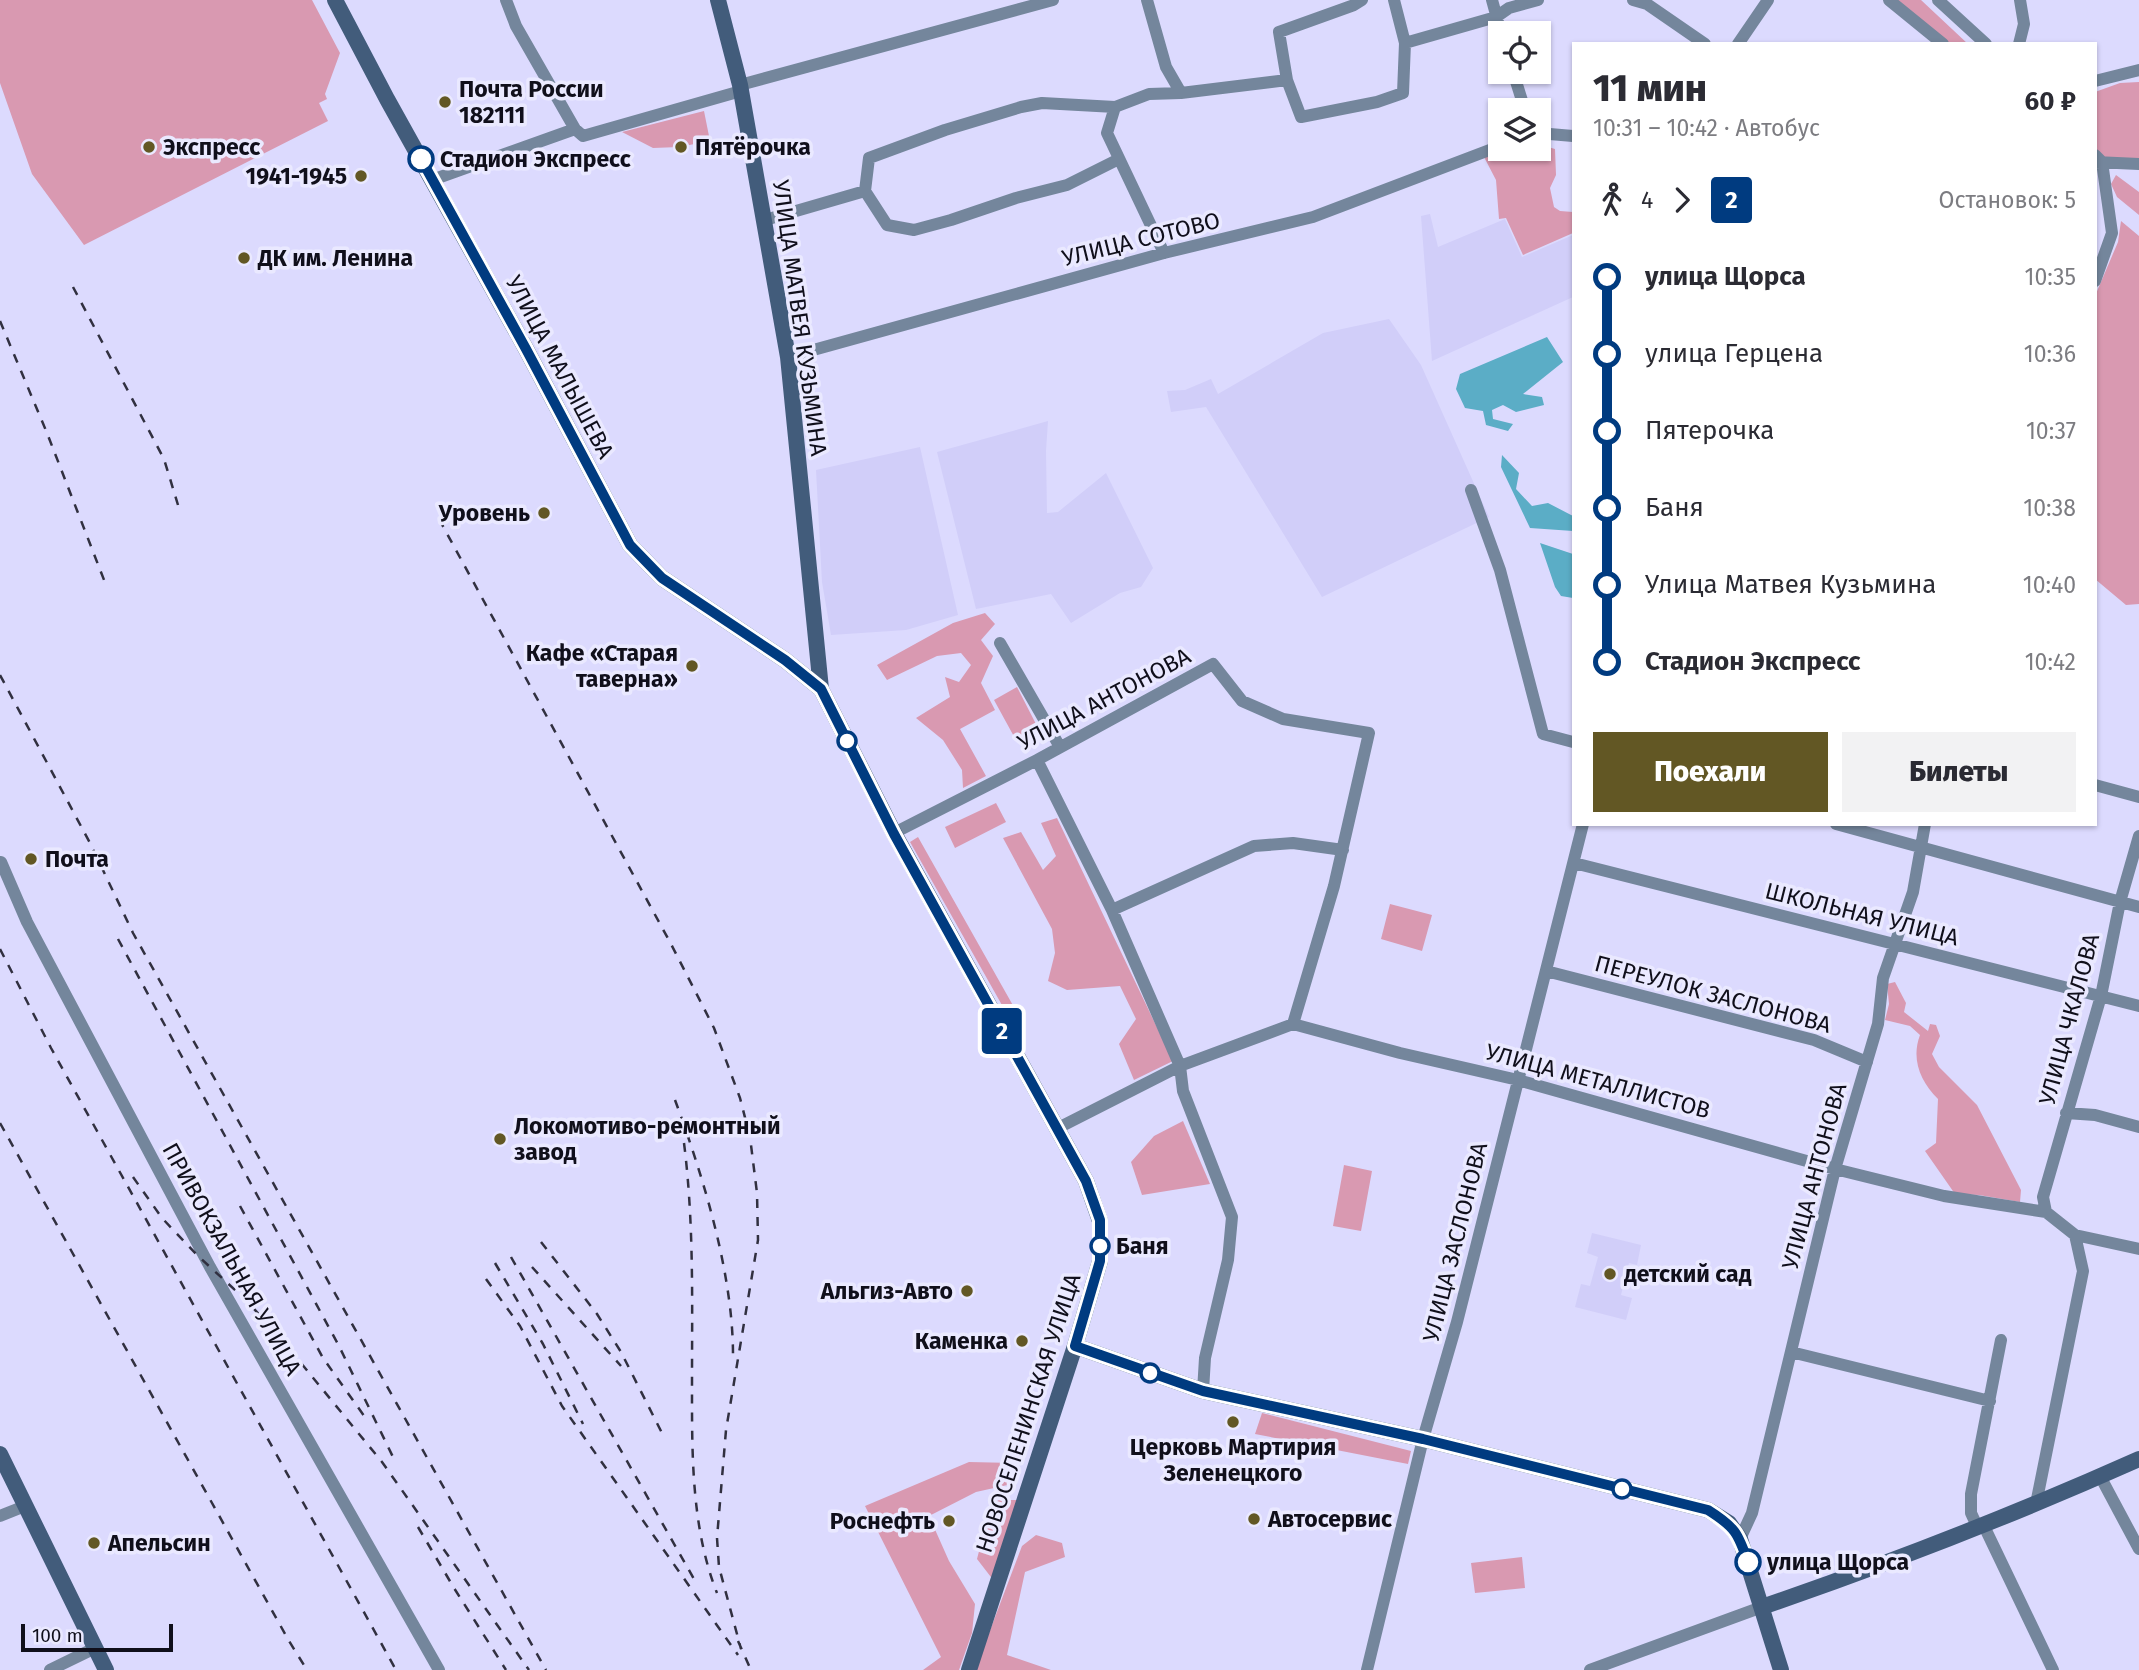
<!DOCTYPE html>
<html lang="ru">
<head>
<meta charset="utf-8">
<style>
	:root { --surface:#fff; --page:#f2f2f3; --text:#2b2b33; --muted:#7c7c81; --accent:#625724 }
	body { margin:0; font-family:"Fira Sans",sans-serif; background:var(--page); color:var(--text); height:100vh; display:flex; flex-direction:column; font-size:26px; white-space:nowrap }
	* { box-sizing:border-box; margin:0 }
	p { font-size:23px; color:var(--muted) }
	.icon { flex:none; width:38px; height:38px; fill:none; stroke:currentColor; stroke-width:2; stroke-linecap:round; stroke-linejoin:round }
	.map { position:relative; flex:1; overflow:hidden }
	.details { position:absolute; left:1572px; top:42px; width:525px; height:784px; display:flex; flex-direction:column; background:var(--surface); border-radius:0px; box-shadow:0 2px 5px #0004 }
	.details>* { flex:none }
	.badge { padding:0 14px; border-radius:5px; font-size:24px; line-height:46px }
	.buttons { position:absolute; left:1488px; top:21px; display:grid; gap:14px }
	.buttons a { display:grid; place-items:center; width:63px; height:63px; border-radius:0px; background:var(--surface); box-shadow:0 2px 5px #0004; font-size:35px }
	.scale { position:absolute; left:21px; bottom:18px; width:152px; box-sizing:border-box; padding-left:7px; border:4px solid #100f1b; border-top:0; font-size:19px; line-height:24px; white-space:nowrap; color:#100f1b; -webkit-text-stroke:5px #eae9ff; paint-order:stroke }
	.map>.badge { position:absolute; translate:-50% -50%; box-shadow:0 0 0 4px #fff }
	.legs { display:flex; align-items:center; gap:10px; height:77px; padding:0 21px; font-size:23px }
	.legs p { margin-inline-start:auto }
	.head { display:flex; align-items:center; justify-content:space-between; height:119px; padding:0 21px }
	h1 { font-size:38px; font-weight:800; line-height:52px }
	.cta { display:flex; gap:14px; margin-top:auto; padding:14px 21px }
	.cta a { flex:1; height:80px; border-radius:0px; background:var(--accent); color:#fff; font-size:28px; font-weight:800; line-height:80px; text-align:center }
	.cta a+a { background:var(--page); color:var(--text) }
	ul { padding:0 21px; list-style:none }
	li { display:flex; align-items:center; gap:24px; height:77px; font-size:26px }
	li i { display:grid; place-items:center; width:10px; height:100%; margin:0 9px; background:currentColor }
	li i::after { content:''; width:18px; height:18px; margin:-9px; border:5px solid; border-radius:50%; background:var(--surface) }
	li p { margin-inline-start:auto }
	li:first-child i { background:linear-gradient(#0000 50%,currentColor 0) }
	li:last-child i { background:linear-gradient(currentColor 50%,#0000 0) }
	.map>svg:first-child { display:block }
	.built { fill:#d1cef9 }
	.green { fill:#d999b1 }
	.water { fill:#5badc6 }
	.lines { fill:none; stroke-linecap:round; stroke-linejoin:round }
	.street { stroke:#74869c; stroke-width:12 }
	.secondary { stroke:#425c7b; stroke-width:16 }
	.rail { stroke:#313040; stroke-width:2.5; stroke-dasharray:9 9; stroke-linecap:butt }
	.line-1-casing { stroke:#fff; stroke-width:16 }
	.line-1 { stroke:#003b80; stroke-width:10 }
	.poi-dot { fill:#625724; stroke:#eae9ff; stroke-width:2.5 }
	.stop-1-dot { fill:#fff; stroke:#003b80; stroke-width:3.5 }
	.labels { text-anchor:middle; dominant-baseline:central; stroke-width:7; stroke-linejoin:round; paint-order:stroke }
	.poi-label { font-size:23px; font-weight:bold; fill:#100f1b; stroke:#eae9ff; text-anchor:start }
	.stop-label { font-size:23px; font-weight:bold; fill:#100f1b; stroke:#eae9ff; text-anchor:start }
	.street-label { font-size:23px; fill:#100f1b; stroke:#eae9ff }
</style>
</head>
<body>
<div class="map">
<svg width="2139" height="1670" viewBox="0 0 2139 1670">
	<rect width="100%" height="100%" fill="#dcdafe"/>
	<path class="built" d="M1430,214l8,33 67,-28 17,38 51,-22v62l-141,64 -11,-145z
		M1389,319l32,46 68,152 -167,80 -116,-190 -35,5 -4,-21 18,-1 26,-11 7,15 105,-61z
		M1048,421l-2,30 1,62 11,-1 48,-39 47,95 -12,19 -21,6 -49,30 -20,-29 -75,15 -39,-157z
		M920,447l38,168 -52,15 -75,5 -9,-53 -6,-112z
		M1592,1233l49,12 -4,20 -8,-2 -8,32 11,3 -6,22 -51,-13 6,-23 9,2 8,-29 -11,-4z"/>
	<path class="green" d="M0,0h312l28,53 -15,41 2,5 -8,4 9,18 -244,124 -52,-71 -32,-91z
		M1896,0h25l47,44h-18z
		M2139,82v78l-36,-2 -8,-9v-57l25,-9z
		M704,111l6,30 -31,6 -26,1 -31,-16z
		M1538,144l17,5 1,26 -6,13 4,19 6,4 13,1v21l-50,22 -17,-37 -7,1 -3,-39 -12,-23 28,-8h26z
		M2116,175l23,17v23l-22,-18 -6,-13z
		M2121,221l18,15v368l-13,1 -31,-26v-283l23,-54z
		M985,613l10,11 -14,16 12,16 -12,27 14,27 -35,19 26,47 -23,12 -1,-18 -19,-30 -27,-22 34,-21 -5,-20 14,5 12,-17 -10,-12 -24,3 -50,24 -10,-15 76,-42z
		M1017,687l20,39 -20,16 -23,-42z
		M996,803l10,19 -51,26 -10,-21z
		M1057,818l116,243 -39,19 -15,-36 17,-25 -16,-33 -53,4 -19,-9 7,-28 -3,-24 -49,-91 18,-6 22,38 13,-14 -15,-33z
		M918,837l97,172 -8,5 -97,-172z
		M1390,904l42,11 -10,36 -41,-12z
		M1895,982l11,21 -2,9 24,19 2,-7 6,1 4,11 -8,18 7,13 38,38 44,85 -1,12 -41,-7 -24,-1 -30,-43 11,-8 2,-44c-18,-18 -27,-40 -18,-64l-10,-9 -25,-6 4,-16 -2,-20z
		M1183,1121l27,63 -68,11 -11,-33 23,-26z
		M1344,1165l28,6 -11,60 -28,-5z
		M1262,1413l149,38 -3,13 -153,-30z
		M969,1462l45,1 5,6 -7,15 -36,8 -47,24 20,45 26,43 -3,29 -13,37h-36l18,-13 -76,-151z
		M999,1500h22l-27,81 -17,-22 14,-54z
		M1036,1535l26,8 3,14 -40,15 -18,83 44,15h-76l47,-124z
		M1522,1557l3,31 -50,5 -4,-30z"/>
	<path class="water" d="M1547,337l16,25 -40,32 19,3 2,8 -28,7 -13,-7 -11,5 1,9 20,5 -5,7 -22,-6 -3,-14 -18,-3 -9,-19 4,-15z
		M1502,455l17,18 -3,16 16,17 16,-3 25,13v15l-43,-3 -29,-61z
		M1540,543l33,11v44l-12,-2 -6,-9z"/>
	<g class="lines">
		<path class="street" d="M506,0l10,26 59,103 8,7 158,-45
			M1147,0l19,67 15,26
			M1362,0l-8,5 -75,27 8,48 14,37 76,-15 26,-9 2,-50 -11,-43
			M1492,0l9,33
			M1633,0l14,4 58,40
			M1889,0l54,44
			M1938,0l48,44
			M1405,43l91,-26 13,-9 29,-8
			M1738,44l30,-44
			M2019,44l5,-20 -4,-24
			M1513,72l12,38
			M2095,81l44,-11
			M740,85l313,-85
			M1115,107l34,-13 32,-1 106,-13
			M1538,133l35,3
			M2095,155l7,7 10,71 -17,48
			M2095,162l44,2
			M432,180l143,-51
			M865,191l4,-33 76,-28 76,-23 21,-4 73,4 -8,26 57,120
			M765,220l100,-29 22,34 27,5 37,-10 65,-22 51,-13 52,-26
			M788,357l376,-104 149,-36 187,-71
			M1471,490l29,80 43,164 30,8
			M1000,643l60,104
			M1037,760l75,150 68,156 3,25 49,126 -4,43 -23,98 -2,33
			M2095,785l44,12
			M1836,824l303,83
			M894,833l143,-73 176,-96 29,37 41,18 86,14 -35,153 -41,138
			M1,862l26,60 183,345 229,403
			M1574,863l565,143
			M1112,910l142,-64 39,-3 50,7
			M1546,971l268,69 53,22
			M2066,1113l29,2 44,12
			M1056,1129l124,-63 113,-42 107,29 118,27 317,89 109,27 102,16 29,23 64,14
			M2046,1212l-3,-15 58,-201 19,-94 19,-66
			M1791,1352l199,49
			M2100,1476l39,73
			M2036,1504l47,-233 -8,-36
			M0,1516l25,-10
			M1983,1524l70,146
			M1977,1526l-6,-13v-19l30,-154
			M1740,1539l12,-26 83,-344 43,-145 5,-46 30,-86 12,-68
			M50,1670l45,-22
			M1367,1670l56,-231 34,-117 126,-498
			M1590,1670l172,-63"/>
		<path class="secondary" d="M335,0l52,99 139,250 104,196 32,33 123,82 36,29
			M718,0l22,85 48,272 33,332 73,144 192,348 14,40v40l-25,85 -106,324
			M1075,1346l128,45 220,48 285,71 21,13 11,16 41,131
			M0,1454l106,216
			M1762,1607c128,-44 254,-93 377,-148"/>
		<path class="rail" d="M73,287l91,172 14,46
			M0,321l47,112 59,152
			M439,519l232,425 43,84 26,70 10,39 7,56 1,47 -32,190 -9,108 2,29 22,82
			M0,675l90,168 43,90 413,737
			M118,939l221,407 54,111
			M0,949l51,99 345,622
			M675,1100c28,76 58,173 58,255
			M0,1123l289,518 18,29
			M684,1143c10,79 8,160 8,240 0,70 -1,144 25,210
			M133,1177l29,41 35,37 50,46 40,45 95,116 147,208
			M240,1206l83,152 44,62
			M541,1242l56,72 24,38 44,87
			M511,1257l183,322
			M495,1263l48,81 40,80
			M532,1267l89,99
			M486,1279l34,47 42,80 176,249
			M418,1527l36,61 52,82
			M738,1641l13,29"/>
	</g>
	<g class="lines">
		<defs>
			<path id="line-1" d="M421,159l105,190 104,196 32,33 123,82 36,29 73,145 192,347 14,39v41l-25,85 128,45 220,48 285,71c27,17 30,23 40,52"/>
		</defs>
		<use href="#line-1" class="line-1-casing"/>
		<use href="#line-1" class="line-1"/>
	</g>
	<g class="poi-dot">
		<circle cx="445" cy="102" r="7"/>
		<circle cx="149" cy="147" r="7"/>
		<circle cx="681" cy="147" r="7"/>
		<circle cx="361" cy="176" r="7"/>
		<circle cx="244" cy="258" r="7"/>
		<circle cx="544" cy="513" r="7"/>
		<circle cx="692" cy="666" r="7"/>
		<circle cx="31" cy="859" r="7"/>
		<circle cx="500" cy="1139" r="7"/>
		<circle cx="1610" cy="1274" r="7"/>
		<circle cx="967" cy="1291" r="7"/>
		<circle cx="1022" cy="1341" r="7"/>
		<circle cx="1233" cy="1422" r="7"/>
		<circle cx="1254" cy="1519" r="7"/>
		<circle cx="949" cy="1521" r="7"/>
		<circle cx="94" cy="1543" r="7"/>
	</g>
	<g class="stop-1-dot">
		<circle cx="421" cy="159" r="12"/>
		<circle cx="847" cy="741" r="9"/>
		<circle cx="1100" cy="1246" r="9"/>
		<circle cx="1150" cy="1373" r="9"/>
		<circle cx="1622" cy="1489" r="9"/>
		<circle cx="1748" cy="1562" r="12"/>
	</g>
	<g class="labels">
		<g class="poi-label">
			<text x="459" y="89">Почта России<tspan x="459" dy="26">182111</tspan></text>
			<text x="163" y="147">Экспресс</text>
			<text x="695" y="147">Пятёрочка</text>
			<text x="347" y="176" text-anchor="end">1941-1945</text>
			<text x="258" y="258">ДК им. Ленина</text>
			<text x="530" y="513" text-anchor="end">Уровень</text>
			<text x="678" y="653" text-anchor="end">Кафе «Старая<tspan x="678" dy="26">таверна»</tspan></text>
			<text x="45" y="859">Почта</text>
			<text x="514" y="1126">Локомотиво-ремонтный<tspan x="514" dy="26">завод</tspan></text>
			<text x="1624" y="1274">детский сад</text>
			<text x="953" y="1291" text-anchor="end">Альгиз-Авто</text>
			<text x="1008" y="1341" text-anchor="end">Каменка</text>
			<text x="1233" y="1447" text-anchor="middle">Церковь Мартирия<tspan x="1233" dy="26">Зеленецкого</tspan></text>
			<text x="1268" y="1519">Автосервис</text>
			<text x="935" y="1521" text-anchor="end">Роснефть</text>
			<text x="108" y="1543">Апельсин</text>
		</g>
		<g class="stop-label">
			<text x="440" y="159">Стадион Экспресс</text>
			<text x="1116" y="1246">Баня</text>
			<text x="1767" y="1562">улица Щорса</text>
		</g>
		<g class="street-label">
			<text transform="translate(1141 239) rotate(-14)">УЛИЦА СОТОВО</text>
			<text transform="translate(800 318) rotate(82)">УЛИЦА МАТВЕЯ КУЗЬМИНА</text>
			<text transform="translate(560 367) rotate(62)">УЛИЦА МАЛЫШЕВА</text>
			<text transform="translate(1104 699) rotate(-28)">УЛИЦА АНТОНОВА</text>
			<text transform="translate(1862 914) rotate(14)">ШКОЛЬНАЯ УЛИЦА</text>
			<text transform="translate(1713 994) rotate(15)">ПЕРЕУЛОК ЗАСЛОНОВА</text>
			<text transform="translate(2069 1019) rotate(-75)">УЛИЦА ЧКАЛОВА</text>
			<text transform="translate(1598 1081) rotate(15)">УЛИЦА МЕТАЛЛИСТОВ</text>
			<text transform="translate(1814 1176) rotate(-75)">УЛИЦА АНТОНОВА</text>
			<text transform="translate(1455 1242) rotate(-76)">УЛИЦА ЗАСЛОНОВА</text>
			<text transform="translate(232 1259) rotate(61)">ПРИВОКЗАЛЬНАЯ УЛИЦА</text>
			<text transform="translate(1028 1413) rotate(-72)">НОВОСЕЛЕНИНСКАЯ УЛИЦА</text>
		</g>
	</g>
</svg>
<div class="buttons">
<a><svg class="icon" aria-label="locate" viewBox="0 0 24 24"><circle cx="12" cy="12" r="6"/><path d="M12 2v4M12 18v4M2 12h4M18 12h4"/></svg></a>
<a><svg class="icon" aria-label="layers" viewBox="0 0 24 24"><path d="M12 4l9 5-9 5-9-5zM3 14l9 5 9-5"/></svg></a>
</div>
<div class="scale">100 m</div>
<b class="badge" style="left:1002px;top:1031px;background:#003b80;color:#fff">2</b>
<section class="details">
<div class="head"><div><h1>11 мин</h1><p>10:31 – 10:42 · Автобус</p></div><b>60 ₽</b></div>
<div class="legs"><svg class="icon" aria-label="walk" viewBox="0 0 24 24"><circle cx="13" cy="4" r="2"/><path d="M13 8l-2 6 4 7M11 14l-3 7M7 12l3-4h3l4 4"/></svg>4<svg class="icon" aria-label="forward" viewBox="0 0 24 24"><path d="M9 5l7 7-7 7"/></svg><b class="badge" style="background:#003b80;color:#fff">2</b><p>Остановок: 5</p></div>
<ul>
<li><i style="color:#003b80"></i><b>улица Щорса</b><p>10:35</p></li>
<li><i style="color:#003b80"></i><span>улица Герцена</span><p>10:36</p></li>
<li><i style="color:#003b80"></i><span>Пятерочка</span><p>10:37</p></li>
<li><i style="color:#003b80"></i><span>Баня</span><p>10:38</p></li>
<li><i style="color:#003b80"></i><span>Улица Матвея Кузьмина</span><p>10:40</p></li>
<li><i style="color:#003b80"></i><b>Стадион Экспресс</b><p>10:42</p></li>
</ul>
<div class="cta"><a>Поехали</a><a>Билеты</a></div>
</section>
</div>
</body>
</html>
